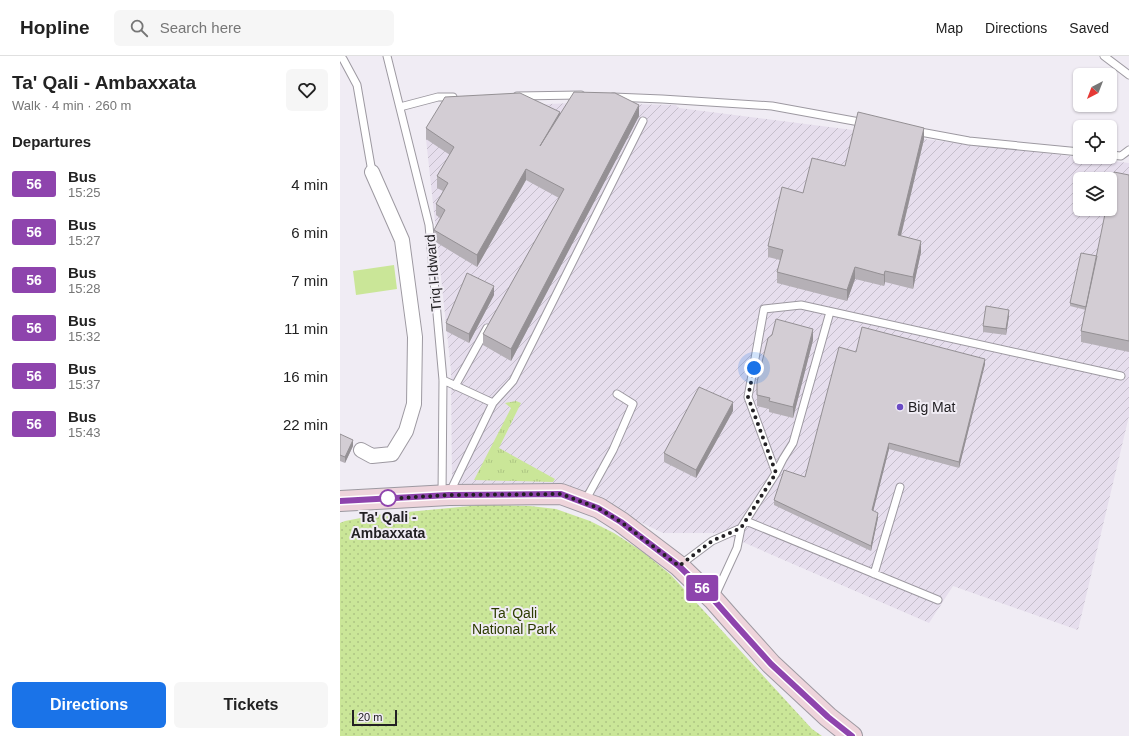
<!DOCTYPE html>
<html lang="en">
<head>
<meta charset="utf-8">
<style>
	:root { --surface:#fff; --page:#f6f6f6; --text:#222; --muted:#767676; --line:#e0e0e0; --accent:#1a73e8 }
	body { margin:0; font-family:Arial,sans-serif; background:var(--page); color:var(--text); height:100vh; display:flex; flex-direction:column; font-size:15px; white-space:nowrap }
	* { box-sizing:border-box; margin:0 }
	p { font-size:13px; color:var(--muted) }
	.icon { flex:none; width:22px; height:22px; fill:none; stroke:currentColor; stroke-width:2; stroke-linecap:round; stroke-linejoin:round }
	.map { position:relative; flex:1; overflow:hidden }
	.drawer { display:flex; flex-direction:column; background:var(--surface); width:340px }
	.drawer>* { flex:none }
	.badge { padding:0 8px; border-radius:3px; font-size:14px; line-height:26px }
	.needle { width:26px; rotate:222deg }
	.fabs { position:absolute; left:733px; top:12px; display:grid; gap:8px }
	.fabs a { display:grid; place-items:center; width:44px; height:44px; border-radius:6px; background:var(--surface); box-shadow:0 1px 3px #0004; font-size:20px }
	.scale { position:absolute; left:12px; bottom:10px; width:45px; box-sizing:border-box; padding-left:4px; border:2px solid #222023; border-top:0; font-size:11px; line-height:14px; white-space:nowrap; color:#222023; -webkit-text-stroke:3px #f0ecf4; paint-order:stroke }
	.you { position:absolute; width:20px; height:20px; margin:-10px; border:3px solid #fff; border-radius:50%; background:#1a73e8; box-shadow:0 0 0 6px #1a73e833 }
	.map>.badge { position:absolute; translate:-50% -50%; box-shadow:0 0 0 2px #fff }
	h2 { padding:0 12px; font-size:15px; line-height:36px }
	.round { display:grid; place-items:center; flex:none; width:42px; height:42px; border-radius:6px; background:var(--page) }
	.summary { display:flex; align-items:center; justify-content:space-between; height:68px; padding:0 12px }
	h1 { font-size:19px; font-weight:600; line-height:30px }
	.button { display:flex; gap:8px; margin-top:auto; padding:8px 12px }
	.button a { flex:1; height:46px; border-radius:6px; background:var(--accent); color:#fff; font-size:16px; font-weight:600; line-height:46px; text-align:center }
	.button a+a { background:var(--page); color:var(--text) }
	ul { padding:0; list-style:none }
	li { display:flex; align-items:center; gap:12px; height:48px; padding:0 12px }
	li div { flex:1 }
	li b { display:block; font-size:15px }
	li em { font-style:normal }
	li .badge { min-width:44px; font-weight:700; text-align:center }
	header { display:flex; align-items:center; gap:24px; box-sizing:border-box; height:56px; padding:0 20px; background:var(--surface); border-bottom:1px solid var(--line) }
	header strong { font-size:19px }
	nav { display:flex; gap:22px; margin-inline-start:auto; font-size:14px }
	.search { width:280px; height:36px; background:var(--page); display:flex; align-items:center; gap:10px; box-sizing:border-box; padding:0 14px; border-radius:6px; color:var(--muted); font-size:15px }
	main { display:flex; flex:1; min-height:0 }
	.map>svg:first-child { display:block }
	.industrial { fill:url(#industrial-furrows); fill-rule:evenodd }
	.grass { fill:url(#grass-tufts) }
	.park { fill:url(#park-dots) }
	.garden { fill:#cae698 }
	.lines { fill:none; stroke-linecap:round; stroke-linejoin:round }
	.service-casing { stroke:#9d99a1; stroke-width:9 }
	.minor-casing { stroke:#9d99a1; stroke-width:16 }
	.secondary-casing { stroke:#9d99a1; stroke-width:22 }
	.service { stroke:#fff; stroke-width:7 }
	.minor { stroke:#fff; stroke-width:14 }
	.secondary { stroke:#eed4db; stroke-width:20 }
	.wall { fill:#b5b0b6 }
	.shaded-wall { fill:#949094 }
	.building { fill:#d3cdd4; stroke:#949094 }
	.line-casing { stroke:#fff; stroke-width:9 }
	.line { stroke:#8e44ad; stroke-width:6 }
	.walk { stroke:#222023; stroke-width:4; stroke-dasharray:0 7.2 }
	.poi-dot { fill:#6b4bc4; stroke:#f0ecf4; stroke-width:1.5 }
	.stop-dot { fill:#fff; stroke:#8e44ad; stroke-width:2 }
	.labels { text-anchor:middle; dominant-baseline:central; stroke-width:4; stroke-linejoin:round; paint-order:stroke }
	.street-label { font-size:14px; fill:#222023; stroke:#f0ecf4 }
	.poi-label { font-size:14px; fill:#222023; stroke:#f0ecf4; text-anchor:start }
	.stop-label { font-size:14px; font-weight:bold; fill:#222023; stroke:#f0ecf4 }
	.park-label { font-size:14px; fill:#2d3c00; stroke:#f0ecf4 }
</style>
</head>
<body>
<header>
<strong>Hopline</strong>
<div class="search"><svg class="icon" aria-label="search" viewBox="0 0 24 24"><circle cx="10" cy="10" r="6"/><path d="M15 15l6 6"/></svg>Search here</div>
<nav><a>Map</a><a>Directions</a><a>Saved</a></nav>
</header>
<main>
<section class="drawer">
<div class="summary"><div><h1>Ta' Qali - Ambaxxata</h1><p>Walk · 4 min · 260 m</p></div><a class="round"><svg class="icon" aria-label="heart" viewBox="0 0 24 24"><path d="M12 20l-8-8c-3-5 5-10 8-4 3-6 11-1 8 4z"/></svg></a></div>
<h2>Departures</h2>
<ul>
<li><span class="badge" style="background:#8e44ad;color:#fff">56</span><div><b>Bus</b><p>15:25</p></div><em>4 min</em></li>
<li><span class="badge" style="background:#8e44ad;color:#fff">56</span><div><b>Bus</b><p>15:27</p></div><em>6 min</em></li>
<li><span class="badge" style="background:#8e44ad;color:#fff">56</span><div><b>Bus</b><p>15:28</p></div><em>7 min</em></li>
<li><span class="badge" style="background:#8e44ad;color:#fff">56</span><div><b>Bus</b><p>15:32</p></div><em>11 min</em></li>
<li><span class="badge" style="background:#8e44ad;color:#fff">56</span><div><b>Bus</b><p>15:37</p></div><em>16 min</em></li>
<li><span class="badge" style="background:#8e44ad;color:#fff">56</span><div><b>Bus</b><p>15:43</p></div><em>22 min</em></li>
</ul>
<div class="button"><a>Directions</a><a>Tickets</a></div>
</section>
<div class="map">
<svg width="789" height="680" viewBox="0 0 789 680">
	<defs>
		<pattern id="industrial-furrows" width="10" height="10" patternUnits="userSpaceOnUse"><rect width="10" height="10" fill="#e6deed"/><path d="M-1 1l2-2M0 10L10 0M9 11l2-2" fill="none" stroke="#c5becb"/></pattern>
		<pattern id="grass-tufts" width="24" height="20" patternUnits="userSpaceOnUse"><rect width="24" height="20" fill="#cae698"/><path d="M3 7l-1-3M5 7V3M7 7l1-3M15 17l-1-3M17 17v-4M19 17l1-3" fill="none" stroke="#adc583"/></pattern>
		<pattern id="park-dots" width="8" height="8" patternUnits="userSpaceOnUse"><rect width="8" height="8" fill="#cae698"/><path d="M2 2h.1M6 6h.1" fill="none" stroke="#adc583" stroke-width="1.8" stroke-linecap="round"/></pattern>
	</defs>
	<rect width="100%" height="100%" fill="#f0ecf4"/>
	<path class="industrial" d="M234,47l102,2 3,3 245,31 205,24v253l-51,214 -125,-44 -24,37 -207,-90h-59l-99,-47 -112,-2 -1,-114 -25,-231 19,-31zM740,123h30v30h-30z"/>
	<path class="grass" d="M176,345l5,2 -22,45 56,31 -2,3 -79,-2 37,-72 -6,-5z"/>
	<path class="park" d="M141,449l49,1 26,3 34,12 24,12 29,19 28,23 141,154 10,7h-482v-213l5,-2 31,-6z"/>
	<path class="garden" d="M54,209l3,24 -41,6 -3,-24z"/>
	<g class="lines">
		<defs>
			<path id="service" d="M47,0l42,169 14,155 -1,115
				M764,0l25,19
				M0,1l3,2 14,26 15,87
				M177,40l64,-1
				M273,41l49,2 110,7 93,17
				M60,51l38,-10h15
				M575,75l54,10 111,11
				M770,99l11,1 8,-6
				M103,324l50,23
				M115,330l32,-58
				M436,417l7,-14 10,-16 37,-131
				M110,436l43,-89 20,-22 130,-260
				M245,445l28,-51 20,-46 -16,-10
				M406,465l192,79
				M340,509l32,-24 29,-13
				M534,518l26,-87
				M374,542l23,-50 4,-20 35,-55 -28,-76 16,-88 37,-4 320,71"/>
			<path id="minor" d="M21,394l11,6 20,-2 14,-23 8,-27 1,-67 -13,-97 -30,-68"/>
			<path id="secondary" d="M0,445l109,-6 112,-1 38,14 22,14 58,44 34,33 22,25 36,40 57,53 24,19"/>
		</defs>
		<use href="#service" class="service-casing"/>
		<use href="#minor" class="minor-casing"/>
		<use href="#secondary" class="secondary-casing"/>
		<use href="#service" class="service"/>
		<use href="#minor" class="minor"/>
		<use href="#secondary" class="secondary"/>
	</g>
	<path class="wall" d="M220,58l79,2 -128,245 -28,-16v-11l76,-136 -33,-18 -49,87 -43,-26v-11l6,-12 -4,-3v-11l7,-13 -6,-3v-12l13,-21 -24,-16v-11z
		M584,83l-23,97 20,16 -8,37 -28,-7 -1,4 -29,-7 -8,22 -70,-18v-11l3,-12 -12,-3v-11l35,-53 42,-27z
		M789,119v177l-48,-10v-11l5,-21 -16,-4v-3l27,-47z
		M154,239l-25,48 -23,-12v-8z
		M669,260l-3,19 -23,-3v-6z
		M473,284l-20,78 -24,-6v-3l-12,-3v-24z
		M516,296l129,12 -26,104 -70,-19 -16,62 5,7 -7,33 -97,-46v-5l31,-23z
		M393,355l-37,67 -32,-16v-9z
		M0,378l13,12 -8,17 -5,-2z"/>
	<path class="shaded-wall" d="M299,49v11l-128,245v-12z
		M220,56v11l-20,23z
		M584,72v11l-26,108v-12z
		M186,113v11l-49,87v-12z
		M581,185v11l-8,37v-12z
		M515,211v12l-8,22v-11z
		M545,215v11l-1,4v-11z
		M154,230v9l-25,48v-9z
		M669,254v6l-3,19v-6z
		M473,273v11l-20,78v-11z
		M645,303v5l-26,104v-6z
		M393,346v9l-37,67v-8z
		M13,384v6l-8,17v-6z
		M549,387v6l-17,67v-6z
		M538,457v5l-7,33v-5z"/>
	<path class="building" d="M234,36l41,1 24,12 -128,244 -28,-15 81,-145 -38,-20 -49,86 -43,-25 11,-20 -9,-6 12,-21 -11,-7 17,-29 -28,-19 19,-31 75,-4 40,19 -20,34z
		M518,56l66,16 -26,107 23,6 -8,36 -28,-6 -1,4 -29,-8 -8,23 -70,-18 6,-22 -15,-4 14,-59 21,6 9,-35 33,8z
		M774,116l15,3v166l-48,-10 25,-122h4v-17z
		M741,197l16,3 -11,51 -16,-4z
		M127,217l27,13 -25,48 -23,-11z
		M646,250l23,4 -3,19 -23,-3z
		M436,263l37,10 -20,78 -24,-6 1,-3 -13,-3v-13l11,-44 4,-3z
		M522,271l123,32 -26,103 -70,-19 -17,67 6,3 -7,33 -97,-46 10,-30 21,7 34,-130 17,5z
		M359,331l34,15 -37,68 -32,-17z
		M0,378l13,6 -8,17 -5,-2z"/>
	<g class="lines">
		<defs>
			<path id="line" d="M0,445l109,-6 112,-1 37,14 23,14 58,44 34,33 22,25 36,40 57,53 24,19"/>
		</defs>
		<use href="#line" class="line-casing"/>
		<use href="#line" class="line"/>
		<path class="walk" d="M48,442l-4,1 65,-4 112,-1 37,14 23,14 58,44 33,-25 29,-13 35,-55 -28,-76 6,-29"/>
	</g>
	<circle class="poi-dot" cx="560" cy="351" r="4"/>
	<circle class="stop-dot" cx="48" cy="442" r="8"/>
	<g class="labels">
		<g class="street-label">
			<text transform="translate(93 217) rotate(-95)">Triq l-Idward</text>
		</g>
		<g class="poi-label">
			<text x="568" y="351">Big Mat</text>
		</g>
		<g class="stop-label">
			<text x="48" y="461">Ta' Qali -<tspan x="48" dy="16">Ambaxxata</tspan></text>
		</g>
		<g class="park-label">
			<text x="174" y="557">Ta' Qali<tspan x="174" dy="16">National Park</tspan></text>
		</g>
	</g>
</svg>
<div class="fabs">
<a><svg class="needle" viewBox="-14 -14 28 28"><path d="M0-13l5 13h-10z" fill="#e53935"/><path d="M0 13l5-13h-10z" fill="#767676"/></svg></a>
<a><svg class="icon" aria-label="locate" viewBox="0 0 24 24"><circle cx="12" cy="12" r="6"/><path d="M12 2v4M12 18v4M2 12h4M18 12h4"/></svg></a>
<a><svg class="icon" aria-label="layers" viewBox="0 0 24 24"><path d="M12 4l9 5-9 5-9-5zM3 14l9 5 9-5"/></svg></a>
</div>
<div class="scale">20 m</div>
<div class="you" style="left:414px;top:312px"></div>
<b class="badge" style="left:362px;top:532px;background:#8e44ad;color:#fff">56</b>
</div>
</main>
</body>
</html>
